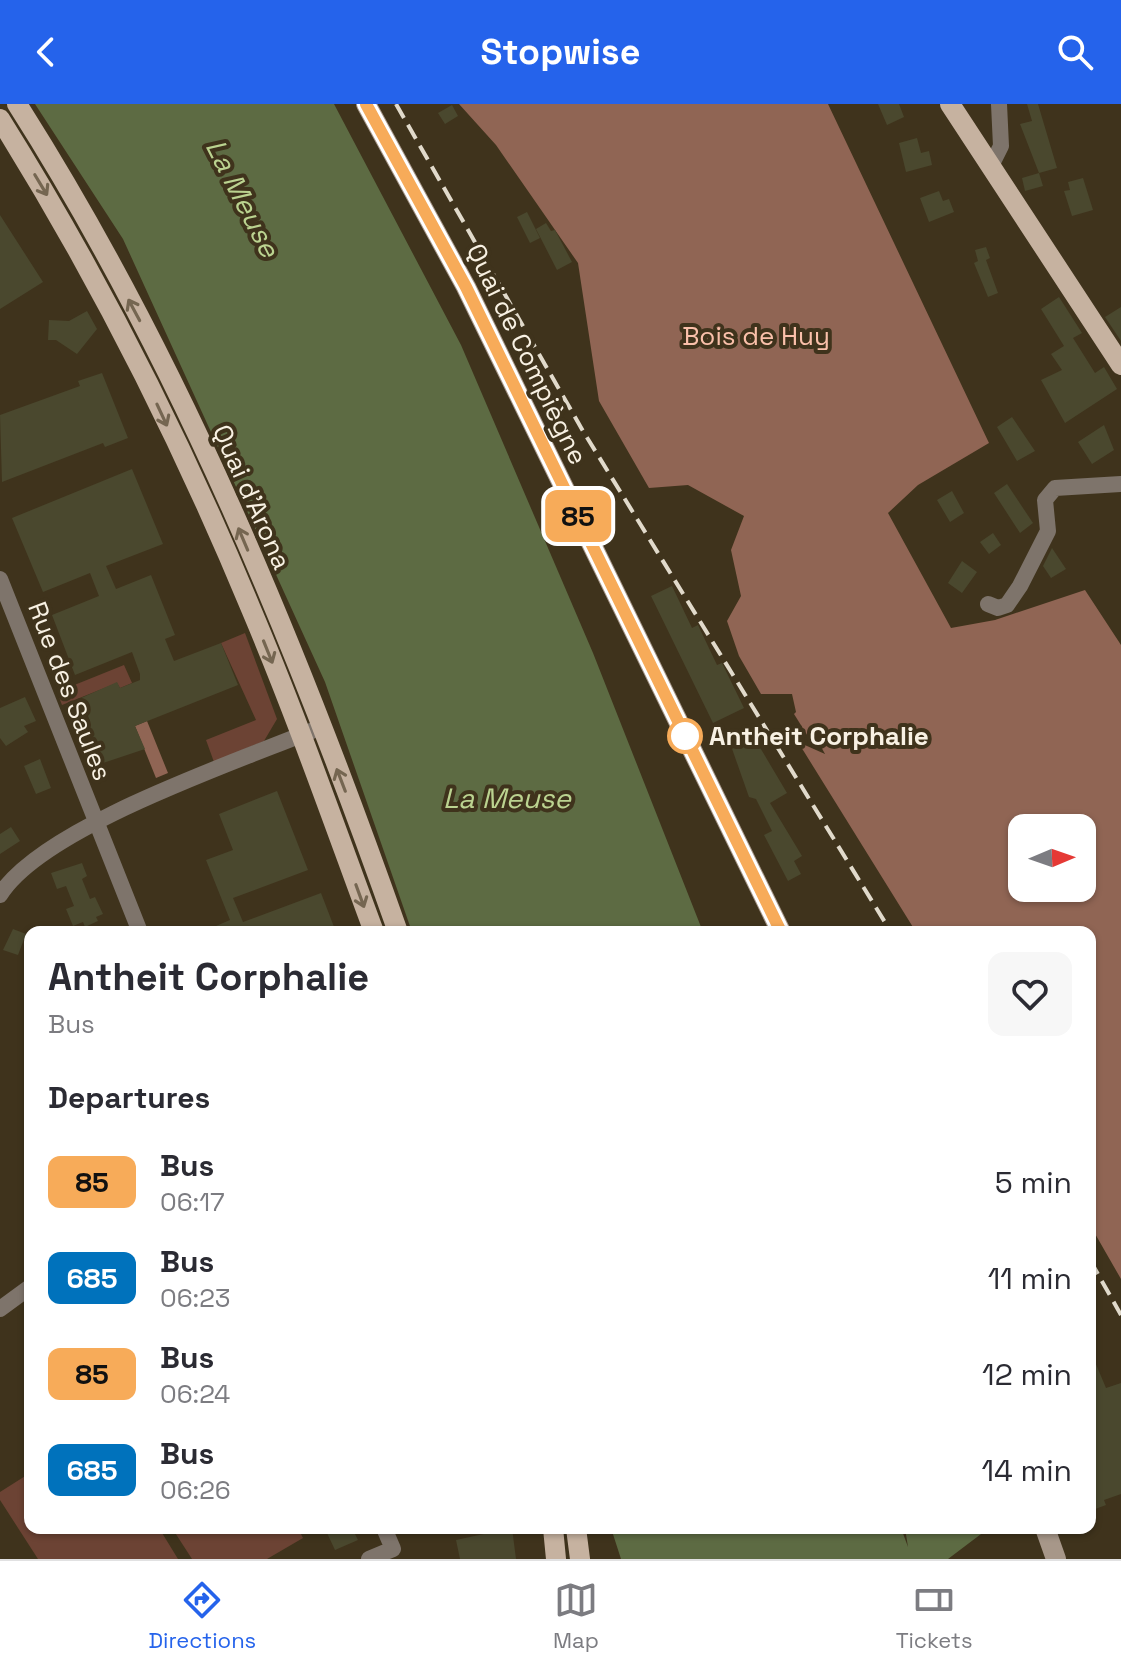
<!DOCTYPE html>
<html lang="en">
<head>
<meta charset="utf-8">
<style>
	:root { --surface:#fff; --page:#f7f7f7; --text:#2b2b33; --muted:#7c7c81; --line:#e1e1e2; --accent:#2563eb }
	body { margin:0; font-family:"Space Grotesk",sans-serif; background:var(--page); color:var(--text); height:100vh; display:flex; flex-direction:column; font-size:30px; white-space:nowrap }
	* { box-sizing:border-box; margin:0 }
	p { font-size:26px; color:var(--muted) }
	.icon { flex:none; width:44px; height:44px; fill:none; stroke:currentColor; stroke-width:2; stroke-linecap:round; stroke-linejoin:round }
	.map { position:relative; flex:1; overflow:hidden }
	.side { position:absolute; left:24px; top:822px; width:1072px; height:608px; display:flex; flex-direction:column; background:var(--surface); border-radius:16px; box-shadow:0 2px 6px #0004 }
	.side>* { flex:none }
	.badge { padding:0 16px; border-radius:12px; font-size:28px; line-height:52px }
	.needle { width:52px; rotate:88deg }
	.buttons { position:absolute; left:1008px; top:710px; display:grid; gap:16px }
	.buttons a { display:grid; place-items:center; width:88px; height:88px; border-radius:16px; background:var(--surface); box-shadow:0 2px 6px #0004; font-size:40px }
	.map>.badge { position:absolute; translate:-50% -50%; box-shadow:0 0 0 4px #fff }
	h2 { padding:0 24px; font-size:30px; line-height:72px }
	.round { display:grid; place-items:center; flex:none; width:84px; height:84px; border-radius:16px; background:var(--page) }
	.head { display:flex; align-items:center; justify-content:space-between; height:136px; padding:0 24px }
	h1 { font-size:38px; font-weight:700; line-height:60px }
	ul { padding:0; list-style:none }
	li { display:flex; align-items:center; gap:24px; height:96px; padding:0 24px }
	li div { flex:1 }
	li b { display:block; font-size:30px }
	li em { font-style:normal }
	li .badge { min-width:88px; font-weight:700; text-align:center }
	header { display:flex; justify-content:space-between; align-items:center; height:104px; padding:0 24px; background:var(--accent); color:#fff; font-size:36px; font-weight:700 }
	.dock { display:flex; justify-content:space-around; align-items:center; height:112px; border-top:2px solid var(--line); background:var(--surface); font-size:22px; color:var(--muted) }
	.dock a { display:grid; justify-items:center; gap:4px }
	.dock .on { color:var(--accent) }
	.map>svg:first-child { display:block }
	.green { fill:#6c4334 }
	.forest { fill:#906554; fill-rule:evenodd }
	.water { fill:#5d6b43 }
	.building { fill:#4a482e }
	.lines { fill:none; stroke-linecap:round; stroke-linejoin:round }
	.street { stroke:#7e746b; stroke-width:16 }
	.secondary { stroke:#a79789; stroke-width:20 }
	.primary { stroke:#c6b2a0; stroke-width:20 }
	.rail { stroke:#e1dacb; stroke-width:4; stroke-dasharray:16 8; stroke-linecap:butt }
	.oneway { stroke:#756651 }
	.line-casing { stroke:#fff; stroke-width:18 }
	.line { stroke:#f7ab59; stroke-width:12 }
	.stop-dot { fill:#fff; stroke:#f7ab59; stroke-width:4 }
	.labels { text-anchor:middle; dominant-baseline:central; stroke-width:8; stroke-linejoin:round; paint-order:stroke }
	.park-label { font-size:26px; fill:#fac0aa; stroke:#3f331c }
	.street-label { font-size:26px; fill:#f8f1e3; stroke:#3f331c }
	.stop-label { font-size:26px; font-weight:bold; fill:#f8f1e3; stroke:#3f331c; text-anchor:start }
	.water-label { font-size:28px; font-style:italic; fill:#bbd390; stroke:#3f331c }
</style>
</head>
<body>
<header><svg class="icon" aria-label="back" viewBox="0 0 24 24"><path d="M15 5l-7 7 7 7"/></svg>Stopwise<svg class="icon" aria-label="search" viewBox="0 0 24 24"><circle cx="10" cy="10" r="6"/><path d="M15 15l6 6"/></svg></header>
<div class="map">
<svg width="1121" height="1455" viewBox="0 0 1121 1455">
	<rect width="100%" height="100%" fill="#3f331c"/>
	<path class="green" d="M245,529l32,86 -13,22 -50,21 -8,-22 50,-20 -35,-77z
		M124,561l8,18 -12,5 -3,-5 -55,22 -5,-13z
		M30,1369v55h129l19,31h-140l-38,-59v-8z
		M172,1424h126l5,10 -36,21h-75z"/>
	<path class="forest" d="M459,0h369l161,339 -71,42 -30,28 63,115 44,-8 90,-30 36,55v634l-31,-54v-293h-174l-118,-190 27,12 -6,-11 -10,-5 -15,-24 2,-2 -4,-18h-31l-22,-38 -12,-35 14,-25 -10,-46 13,-34 -56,-31 -39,3 -50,-87 -21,-138 -82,-118zM1022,724h60v60h-60z
		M147,617l21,52 -12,5 -21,-52z"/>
	<path class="water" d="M35,0h299l127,241 132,308 110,279h-291l-87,-250 -202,-443z
		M611,1424h290l7,19 -3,-19h84l-41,31h-327z"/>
	<path class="building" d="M878,0h21l5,13 -17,8z
		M1027,0h11l19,64 -18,5 -19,-49 12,-3z
		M452,1l6,11 -13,8 -7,-11z
		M917,34l4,15 8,-2 3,14 -26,7 -7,-29z
		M1039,69l4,13 -18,5 -3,-13z
		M1083,74l10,32 -21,6 -8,-25 6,-1 -2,-8z
		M939,87l4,10 6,-2 5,13 -25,10 -9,-24z
		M527,108l13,26 -10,5 -13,-26z
		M0,111l43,67 -43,27z
		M546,119l5,8 4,-1 17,32 -15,8 -21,-41z
		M986,143l4,11 -4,2 12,33 -10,4 -14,-34 4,-2 -3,-11z
		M1059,193l23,36 -9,5 22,35 9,-6 13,22 -52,34 -24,-43 21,-10 -11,-16 13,-8 -23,-37z
		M1121,203v34l-16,-24z
		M87,207l10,18 -20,25 -21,-14h-8l1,-20 20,1z
		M102,269l26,65 -23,9 -2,-4 -101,39 -2,-67 80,-29 -2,-5z
		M1012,313l23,34 -18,10 -20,-34z
		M1104,321l10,25 -22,14 -14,-22z
		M132,365l31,75 -57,22 10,23 35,-14 24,60 -10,4 9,22 47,-18 17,42 -103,41 10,23 -48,16 -16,-40 9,-4 -9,-23 36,-16 3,6 20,-8v-6l-8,-22 -57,23 -23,-60 47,-19 -9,-23 -47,19 -31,-74z
		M1007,380l26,39 -13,10 -26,-40z
		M952,387l12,22 -14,9 -13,-22z
		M993,429l8,12 -12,9 -9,-12z
		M1052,444l14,21 -15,9 -8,-12z
		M962,457l15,11 -15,21 -14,-10z
		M672,482l20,42 6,-3 19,40 5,-2 22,45 -31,15 -62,-127z
		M25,593l11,24 -12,5 4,6 -22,14 -6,-8v-30z
		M752,630l35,59 -17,10 32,53 -8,5 7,13 -13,7 -24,-46 8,-4 -16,-32 -7,-2 -19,-54z
		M40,655l11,29 -15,6 -12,-28z
		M277,687l31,79 -75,28 10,24 78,-29 15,39h-134l28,-12 -24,-60 27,-10 -14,-36z
		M11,723l9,14 -20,13v-20z
		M82,759l5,13 -5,3 8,20 5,-2 8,17 -7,3 2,4 -13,6 -2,-5 -10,4 -7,-17 8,-3 -8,-20 -9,3 -6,-16z
		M13,825l13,5 -8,21 -15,-5z
		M1090,1246l16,38 15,-5v111l-17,6 2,5 -16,6z
		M337,1424h15l6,12 -23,10 -8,-17z
		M492,1424h20l4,31h-56l-4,-19 37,-8z"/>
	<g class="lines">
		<path class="street" d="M991,62l10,-20 -2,-42
			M0,475l140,353
			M988,500l10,4 9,-3 13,-19 28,-55 -3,-31 10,-12 66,-4
			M0,791c43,-69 242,-135 321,-168
			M0,1205l30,-22
			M369,1455l24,-10 -9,-21"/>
		<path class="secondary" d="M366,0l100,183 315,645
			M1045,1424l11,31"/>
		<path class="primary" d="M17,0c163,256 280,542 381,828
			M950,0l171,261
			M0,15c97,155 181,321 251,490 45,106 83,215 123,323
			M553,1424l3,31
			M576,1424l4,31"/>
		<path class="rail" d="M396,0l187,327 308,501
			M1090,1156l31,55"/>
	</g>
	<defs><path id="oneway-shaft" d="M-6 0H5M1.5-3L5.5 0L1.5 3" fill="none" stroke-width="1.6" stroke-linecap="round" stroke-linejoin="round" transform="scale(2)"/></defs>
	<g class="oneway">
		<use href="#oneway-shaft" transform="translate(41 81) rotate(59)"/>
		<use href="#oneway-shaft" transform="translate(134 206) rotate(-118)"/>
		<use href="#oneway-shaft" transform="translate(162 311) rotate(65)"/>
		<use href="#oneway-shaft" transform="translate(243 435) rotate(-113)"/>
		<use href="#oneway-shaft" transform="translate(268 548) rotate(68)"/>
		<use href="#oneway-shaft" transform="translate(341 676) rotate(-111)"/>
		<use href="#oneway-shaft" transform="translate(360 792) rotate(70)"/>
	</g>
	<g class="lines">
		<defs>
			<path id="line" d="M366,0l100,183 315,645"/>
		</defs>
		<use href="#line" class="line-casing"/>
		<use href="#line" class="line"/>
	</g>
	<circle class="stop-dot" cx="685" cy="632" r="16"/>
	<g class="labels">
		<g class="park-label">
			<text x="756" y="232">Bois de Huy</text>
		</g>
		<g class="street-label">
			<text transform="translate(527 250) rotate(64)">Quai de Compiègne</text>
			<text transform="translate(252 393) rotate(66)">Quai d'Arona</text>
			<text transform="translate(70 587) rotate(69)">Rue des Saules</text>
		</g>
		<g class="stop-label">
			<text x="709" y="632">Antheit Corphalie</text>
		</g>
		<g class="water-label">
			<text transform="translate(243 94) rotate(63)">La Meuse</text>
			<text x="507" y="694">La Meuse</text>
		</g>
	</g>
</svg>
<div class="buttons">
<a><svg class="needle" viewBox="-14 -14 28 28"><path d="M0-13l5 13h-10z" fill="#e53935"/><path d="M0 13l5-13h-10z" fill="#7c7c81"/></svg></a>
</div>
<b class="badge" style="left:578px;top:412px;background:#f7ab59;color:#111">85</b>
<section class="side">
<div class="head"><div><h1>Antheit Corphalie</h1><p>Bus</p></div><a class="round"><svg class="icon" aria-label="heart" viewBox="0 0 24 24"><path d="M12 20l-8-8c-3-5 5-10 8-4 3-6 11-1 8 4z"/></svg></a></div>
<h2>Departures</h2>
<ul>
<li><span class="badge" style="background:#f7ab59;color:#111">85</span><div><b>Bus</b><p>06:17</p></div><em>5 min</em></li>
<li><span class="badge" style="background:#0072bc;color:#fff">685</span><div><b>Bus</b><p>06:23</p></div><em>11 min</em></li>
<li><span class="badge" style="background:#f7ab59;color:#111">85</span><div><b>Bus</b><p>06:24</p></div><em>12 min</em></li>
<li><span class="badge" style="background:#0072bc;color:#fff">685</span><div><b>Bus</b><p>06:26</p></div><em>14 min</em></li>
</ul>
</section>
</div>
<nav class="dock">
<a class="on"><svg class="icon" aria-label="directions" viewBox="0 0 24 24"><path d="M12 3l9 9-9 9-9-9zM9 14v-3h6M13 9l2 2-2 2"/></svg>Directions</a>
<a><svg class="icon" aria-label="map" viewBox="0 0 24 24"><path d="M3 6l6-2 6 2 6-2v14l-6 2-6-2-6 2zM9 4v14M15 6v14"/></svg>Map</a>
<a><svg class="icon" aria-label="tickets" viewBox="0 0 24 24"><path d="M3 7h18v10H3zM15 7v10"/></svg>Tickets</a>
</nav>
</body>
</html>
